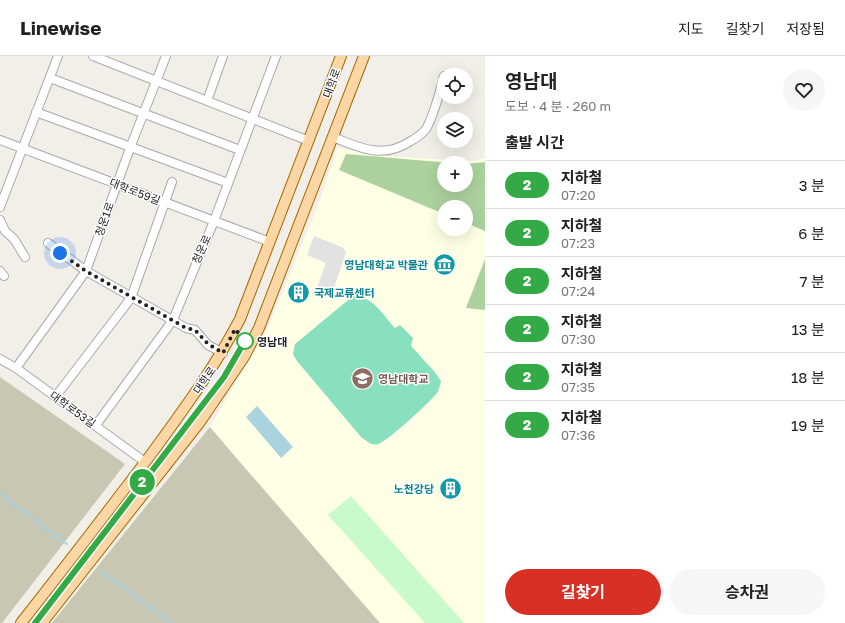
<!DOCTYPE html>
<html lang="ko">
<head>
<meta charset="utf-8">
<style>
	:root { --surface:#fff; --page:#f6f6f6; --text:#222; --muted:#767676; --line:#e0e0e0; --accent:#d93025 }
	body { margin:0; font-family:"Golos Text","Noto Sans KR",sans-serif; background:var(--page); color:var(--text); height:100vh; display:flex; flex-direction:column; font-size:15px; white-space:nowrap }
	* { box-sizing:border-box; margin:0 }
	p { font-size:13px; color:var(--muted) }
	.icon { flex:none; width:22px; height:22px; fill:none; stroke:currentColor; stroke-width:2; stroke-linecap:round; stroke-linejoin:round }
	.map { position:relative; flex:1; overflow:hidden }
	.panel { display:flex; flex-direction:column; background:var(--surface); width:360px }
	.panel>* { flex:none }
	.badge { padding:0 8px; border-radius:13px; font-size:14px; line-height:26px }
	.controls { position:absolute; left:437px; top:12px; display:grid; gap:8px }
	.controls a { display:grid; place-items:center; width:36px; height:36px; border-radius:50%; background:var(--surface); box-shadow:0 4px 16px #0002; font-size:20px }
	.you { position:absolute; width:20px; height:20px; margin:-10px; border:3px solid #fff; border-radius:50%; background:#1a73e8; box-shadow:0 0 0 6px #1a73e833 }
	.map>.badge { position:absolute; translate:-50% -50%; box-shadow:0 0 0 2px #fff }
	h2 { padding:0 20px; font-size:15px; line-height:36px }
	.round { display:grid; place-items:center; flex:none; width:42px; height:42px; border-radius:21px; background:var(--page) }
	.summary { display:flex; align-items:center; justify-content:space-between; height:68px; padding:0 20px }
	h1 { font-size:19px; font-weight:700; line-height:30px }
	.action { display:flex; gap:8px; margin-top:auto; padding:8px 20px }
	.action a { flex:1; height:46px; border-radius:24px; background:var(--accent); color:#fff; font-size:16px; font-weight:700; line-height:46px; text-align:center }
	.action a+a { background:var(--page); color:var(--text) }
	ul { padding:0; list-style:none }
	li { display:flex; align-items:center; gap:12px; height:48px; padding:0 20px; border-top:1px solid var(--line) }
	li div { flex:1 }
	li b { display:block; font-size:15px }
	li em { font-style:normal }
	li .badge { min-width:44px; font-weight:700; text-align:center }
	header { display:flex; align-items:center; gap:24px; box-sizing:border-box; height:56px; padding:0 20px; background:var(--surface); border-bottom:1px solid var(--line) }
	header strong { font-size:19px }
	nav { display:flex; gap:22px; margin-inline-start:auto; font-size:14px }
	main { display:flex; flex:1; min-height:0 }
	.map>svg:first-child { display:block }
	.education { fill:#ffffe5; fill-rule:evenodd }
	.construction { fill:#c7c7b4 }
	.forest { fill:#add19e }
	.park { fill:#c8facc }
	.pitch { fill:#88e0be }
	.parking { fill:#e2e2e2 }
	.water { fill:#aad3df }
	.lines { fill:none; stroke-linecap:round; stroke-linejoin:round }
	.stream { stroke:#aad3df; stroke-width:2 }
	.minor-casing { stroke:#a9a9a9; stroke-width:10 }
	.major-casing { stroke:#a06b00; stroke-width:12 }
	.minor { stroke:#fff; stroke-width:8 }
	.major { stroke:#fcd6a4; stroke-width:10 }
	.line-casing { stroke:#fff; stroke-width:9 }
	.line { stroke:#33aa46; stroke-width:6 }
	.walk { stroke:#222; stroke-width:4; stroke-dasharray:0 7.2 }
	.stop-dot { fill:#fff; stroke:#33aa46; stroke-width:2 }
	.labels { text-anchor:middle; dominant-baseline:central; stroke-width:3; stroke-linejoin:round; paint-order:stroke }
	.street-label { font-size:11px; fill:#222; stroke:#fff }
	.culture-label { font-size:11px; font-weight:bold; fill:#0d838f; stroke:#fff; text-anchor:end }
	.stop-label { font-size:11px; font-weight:bold; fill:#222; stroke:#fff; text-anchor:start }
	.education-label { font-size:11px; font-weight:bold; fill:#785e54; stroke:#fff; text-anchor:start }
</style>
</head>
<body>
<header>
<strong>Linewise</strong>
<nav><a>지도</a><a>길찾기</a><a>저장됨</a></nav>
</header>
<main>
<div class="map">
<svg width="485" height="567" viewBox="0 0 485 567">
	<rect width="100%" height="100%" fill="#f2efe9"/>
	<path class="education" d="M337,92l59,9 75,4 14,-3v465h-105l-170,-196 58,-99 52,-128zM444,107h22v22h-22zM444,151h22v22h-22z"/>
	<path class="construction" d="M0,321l125,87 -123,159h-2z
		M210,371l28,33 142,163h-328z"/>
	<path class="forest" d="M346,98l105,9h-7v22h22v-21l19,-2v69l-19,-8v-16h-22v7l-105,-44z
		M485,203v51l-19,-2z"/>
	<path class="park" d="M351,440l113,127h-39l-97,-108z"/>
	<path class="pitch" d="M353,240c20,0 30,19 42,32l5,-3 13,13 -2,8 23,25 7,10c-1,4 -2,9 -4,12 -7,9 -50,49 -59,51 -7,2 -11,-3 -17,-7l-64,-76 -4,-7 2,-10z"/>
	<path class="parking" d="M314,180l28,11 4,5 -14,42 -16,-4 10,-27 -19,-8z"/>
	<path class="water" d="M257,350l36,41 -12,11 -35,-41z"/>
	<g class="lines">
		<path class="stream" d="M0,438l67,50
			M100,514l71,53"/>
		<defs>
			<path id="minor" d="M93,0l216,85
				M50,22l190,72
				M207,45l16,-45
				M36,56l192,71
				M333,81c27,11 50,22 76,5 6,-3 13,-8 17,-13 9,-16 13,-35 18,-53
				M0,84l270,102
				M0,151l58,-151
				M0,164l5,11 9,8 11,18
				M48,187l38,28 100,57 9,2 13,15 15,8
				M0,215l4,5
				M0,303l16,9 129,94
				M16,312l70,-97 44,-123 36,-92
				M56,340l75,-98 41,-116
				M96,369l77,-105 41,-99 62,-165"/>
			<path id="major" d="M21,567c44,-56 88,-113 131,-170 32,-44 63,-86 88,-134l101,-263
				M42,567l158,-201 44,-65 15,-29 105,-272"/>
		</defs>
		<use href="#minor" class="minor-casing"/>
		<use href="#major" class="major-casing"/>
		<use href="#minor" class="minor"/>
		<use href="#major" class="major"/>
	</g>
	<g class="lines">
		<defs>
			<path id="line" d="M35,567l189,-246 22,-38"/>
		</defs>
		<use href="#line" class="line-casing"/>
		<use href="#line" class="line"/>
		<path class="walk" d="M60,197l26,18 100,57 9,2 13,14 15,9 12,-24 10,12"/>
	</g>
	<defs>
		<symbol id="museum-disc" viewBox="-11 -11 22 22"><circle r="9.5" fill="#0f9aa8" stroke="#fff"/><path d="M0-6L6-3V-2H-6V-3ZM-5-1h2V3h-2ZM-1-1h2V3h-2ZM3-1h2V3H3ZM-6 4H6V6H-6Z" fill="#fff"/></symbol>
		<symbol id="building-disc" viewBox="-11 -11 22 22"><circle r="9.5" fill="#0f9aa8" stroke="#fff"/><path d="M-4-6H4V6H1V3H-1V6H-4ZM-2.5-4.3h1.7v1.8h-1.7ZM.8-4.3h1.7v1.8H.8ZM-2.5-1h1.7V.8h-1.7ZM.8-1h1.7V.8H.8Z" fill="#fff"/></symbol>
		<symbol id="university-disc" viewBox="-11 -11 22 22"><circle r="9.5" fill="#8d6e63" stroke="#fff"/><path d="M0-5L7-2L0 1L-7-2ZM-4 1L0 2.5L4 1V4Q0 6-4 4Z" fill="#fff"/></symbol>
	</defs>
	<g fill-rule="evenodd">
		<use href="#museum-disc" x="432" y="196" width="25" height="25"/>
		<use href="#building-disc" x="286" y="224" width="25" height="25"/>
		<use href="#university-disc" x="350" y="310" width="25" height="25"/>
		<use href="#building-disc" x="438" y="420" width="25" height="25"/>
	</g>
	<circle class="stop-dot" cx="245" cy="285" r="8"/>
	<g class="labels">
		<g class="street-label">
			<text transform="translate(331 27) rotate(-70)">대학로</text>
			<text transform="translate(135 135) rotate(21)">대학로59길</text>
			<text transform="translate(104 163) rotate(-70)">청운1로</text>
			<text transform="translate(201 193) rotate(-66)">청운로</text>
			<text transform="translate(204 324) rotate(-55)">대학로</text>
			<text transform="translate(73 353) rotate(36)">대학로53길</text>
		</g>
		<g class="culture-label">
			<text x="428" y="208">영남대학교 박물관</text>
			<text x="314" y="236" text-anchor="start">국제교류센터</text>
			<text x="434" y="432">노천강당</text>
		</g>
		<g class="stop-label">
			<text x="257" y="285">영남대</text>
		</g>
		<g class="education-label">
			<text x="378" y="322">영남대학교</text>
		</g>
	</g>
</svg>
<div class="controls">
<a><svg class="icon" aria-label="locate" viewBox="0 0 24 24"><circle cx="12" cy="12" r="6"/><path d="M12 2v4M12 18v4M2 12h4M18 12h4"/></svg></a>
<a><svg class="icon" aria-label="layers" viewBox="0 0 24 24"><path d="M12 4l9 5-9 5-9-5zM3 14l9 5 9-5"/></svg></a>
<a>+</a>
<a>−</a>
</div>
<div class="you" style="left:60px;top:197px"></div>
<b class="badge" style="left:142px;top:426px;background:#33aa46;color:#fff">2</b>
</div>
<section class="panel">
<div class="summary"><div><h1>영남대</h1><p>도보 · 4 분 · 260 m</p></div><a class="round"><svg class="icon" aria-label="heart" viewBox="0 0 24 24"><path d="M12 20l-8-8c-3-5 5-10 8-4 3-6 11-1 8 4z"/></svg></a></div>
<h2>출발 시간</h2>
<ul>
<li><span class="badge" style="background:#33aa46;color:#fff">2</span><div><b>지하철</b><p>07:20</p></div><em>3 분</em></li>
<li><span class="badge" style="background:#33aa46;color:#fff">2</span><div><b>지하철</b><p>07:23</p></div><em>6 분</em></li>
<li><span class="badge" style="background:#33aa46;color:#fff">2</span><div><b>지하철</b><p>07:24</p></div><em>7 분</em></li>
<li><span class="badge" style="background:#33aa46;color:#fff">2</span><div><b>지하철</b><p>07:30</p></div><em>13 분</em></li>
<li><span class="badge" style="background:#33aa46;color:#fff">2</span><div><b>지하철</b><p>07:35</p></div><em>18 분</em></li>
<li><span class="badge" style="background:#33aa46;color:#fff">2</span><div><b>지하철</b><p>07:36</p></div><em>19 분</em></li>
</ul>
<div class="action"><a>길찾기</a><a>승차권</a></div>
</section>
</main>
</body>
</html>
